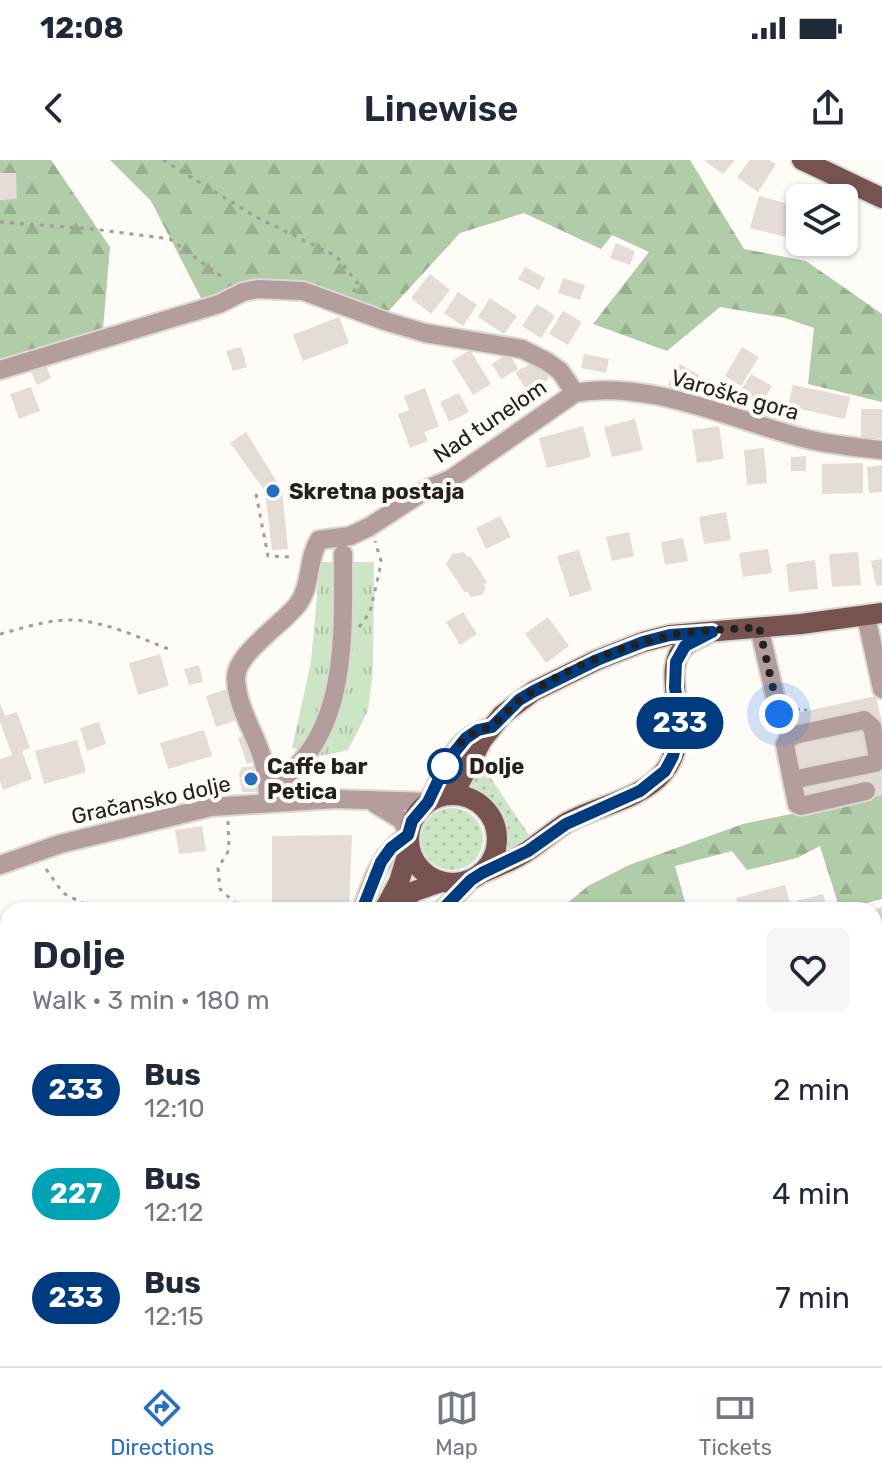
<!DOCTYPE html>
<html lang="en">
<head>
<meta charset="utf-8">
<style>
	:root { --surface:#fff; --page:#f6f6f7; --text:#1f2937; --muted:#747a83; --line:#e0e1e3; --accent:#266fbf }
	body { margin:0; font-family:Rubik,sans-serif; background:var(--page); color:var(--text); height:100vh; display:flex; flex-direction:column; font-size:30px; white-space:nowrap }
	* { box-sizing:border-box; margin:0 }
	p { font-size:26px; color:var(--muted) }
	.icon { flex:none; width:44px; height:44px; fill:none; stroke:currentColor; stroke-width:2; stroke-linecap:round; stroke-linejoin:round }
	.map { position:relative; flex:1; overflow:hidden }
	.sheet { position:absolute; left:0px; top:742px; width:882px; height:464px; display:flex; flex-direction:column; background:var(--surface); border-radius:24px 24px 0 0; box-shadow:0 2px 6px #0004 }
	.sheet>* { flex:none }
	.badge { padding:0 16px; border-radius:26px; font-size:28px; line-height:52px }
	.fabs { position:absolute; left:786px; top:24px; display:grid; gap:16px }
	.fabs a { display:grid; place-items:center; width:72px; height:72px; border-radius:12px; background:var(--surface); box-shadow:0 2px 6px #0004; font-size:40px }
	.you { position:absolute; width:40px; height:40px; margin:-20px; border:6px solid #fff; border-radius:50%; background:#1a73e8; box-shadow:0 0 0 12px #1a73e833 }
	.map>.badge { position:absolute; translate:-50% -50%; box-shadow:0 0 0 4px #fff }
	.round { display:grid; place-items:center; flex:none; width:84px; height:84px; border-radius:12px; background:var(--page) }
	.head { display:flex; align-items:center; justify-content:space-between; height:136px; padding:0 32px }
	h1 { font-size:38px; font-weight:600; line-height:60px }
	ul { padding:0; list-style:none }
	li { display:flex; align-items:center; gap:24px; height:104px; padding:0 32px }
	li div { flex:1 }
	li b { display:block; font-size:30px }
	li em { font-style:normal }
	li .badge { min-width:88px; font-weight:700; text-align:center }
	.status { display:flex; justify-content:space-between; align-items:center; height:56px; padding:0 40px; background:var(--surface); direction:ltr }
	.status svg { height:22px; fill:currentColor }
	header { display:flex; justify-content:space-between; align-items:center; height:104px; padding:0 32px; background:var(--surface); font-size:36px; font-weight:600 }
	.menu { display:flex; justify-content:space-around; align-items:center; height:112px; border-top:2px solid var(--line); background:var(--surface); font-size:22px; color:var(--muted) }
	.menu a { display:grid; justify-items:center; gap:4px }
	.menu .current { color:var(--accent) }
	.map>svg:first-child { display:block }
	.grass { fill:url(#grass-dots) }
	.forest { fill:url(#forest-firs) }
	.park { fill:url(#park-tufts) }
	.building { fill:#e5dbd7 }
	.lines { fill:none; stroke-linecap:round; stroke-linejoin:round }
	.minor-tunnel { stroke:#dedad6; stroke-width:18; stroke-dasharray:18 9; stroke-linecap:butt }
	.minor-casing { stroke:#dcd8d4; stroke-width:22 }
	.major-casing { stroke:#dcd8d4; stroke-width:24 }
	.path { stroke:#a19d9a; stroke-width:3; stroke-dasharray:4 6; stroke-linecap:butt }
	.minor { stroke:#b49e9d; stroke-width:18 }
	.major { stroke:#765350; stroke-width:20 }
	.tram { stroke:#7e7b78; stroke-width:2 }
	.line-casing { stroke:#fff; stroke-width:18 }
	.line { stroke:#003b80; stroke-width:12 }
	.walk { stroke:#23201e; stroke-width:8; stroke-dasharray:0 14.4 }
	.poi-dot { fill:#266fbf; stroke:#fffbf7; stroke-width:3 }
	.stop-dot { fill:#fff; stroke:#003b80; stroke-width:4 }
	.labels { text-anchor:middle; dominant-baseline:central; stroke-width:8; stroke-linejoin:round; paint-order:stroke }
	.street-label { font-size:22px; fill:#23201e; stroke:#fffbf7 }
	.poi-label { font-size:22px; font-weight:bold; fill:#23201e; stroke:#fffbf7; text-anchor:start }
	.stop-label { font-size:22px; font-weight:bold; fill:#23201e; stroke:#fffbf7; text-anchor:start }
</style>
</head>
<body>
<div class="status"><b>12:08</b><svg viewBox="0 0 49 12"><path d="M0 12V9h3v3zM5 12V6h3v6zM10 12V3h3v9zM15 12V0h3v12zM26 1h20v11H26zM47 4h2v5h-2z"/></svg></div>
<header><svg class="icon" aria-label="back" viewBox="0 0 24 24"><path d="M15 5l-7 7 7 7"/></svg>Linewise<svg class="icon" aria-label="share" viewBox="0 0 24 24"><path d="M12 15V3M7 8l5-5 5 5M5 13v7h14v-7"/></svg></header>
<div class="map">
<svg width="882" height="1206" viewBox="0 0 882 1206">
	<defs>
		<pattern id="grass-dots" width="8" height="8" patternUnits="userSpaceOnUse" patternTransform="scale(2)"><rect width="8" height="8" fill="#cce5c4"/><path d="M2 2h.1M6 6h.1" fill="none" stroke="#afc4a8" stroke-width="1.8" stroke-linecap="round"/></pattern>
		<pattern id="forest-firs" width="22" height="20" patternUnits="userSpaceOnUse" patternTransform="scale(2)"><rect width="22" height="20" fill="#b1cca8"/><path d="M5 1l3.5 6h-7zM16 11l3.5 6h-7z" fill="#98af90"/></pattern>
		<pattern id="park-tufts" width="24" height="20" patternUnits="userSpaceOnUse" patternTransform="scale(2)"><rect width="24" height="20" fill="#cce5c4"/><path d="M3 7l-1-3M5 7V3M7 7l1-3M15 17l-1-3M17 17v-4M19 17l1-3" fill="none" stroke="#afc4a8"/></pattern>
	</defs>
	<rect width="100%" height="100%" fill="#fffbf7"/>
	<path class="grass" d="M482,598l6,2 2,17 41,61 -26,16c0,-31 -6,-53 -35,-66z
		M421 679a31 31 0 1 1 62 0a31 31 0 1 1-62 0Z"/>
	<path class="forest" d="M0,0h51l59,87 -7,82 -103,33z
		M110,0h580l54,89 62,12 76,53v88l-74,-18 6,-56 -29,-10 -65,-11 -53,44 -74,-27 56,-72 -37,-17 -11,14 -77,-36 -64,20 -76,83 -129,-34 -53,18 -51,-99z
		M882,635v104l-42,11 -20,-64 -23,12 -50,12 -15,-19 -57,15 11,39 -17,5h-110l29,-24 41,-21 114,-41z"/>
	<path class="park" d="M320,402h54l-1,108 -5,41 -20,39 -26,6 -30,-8 19,-86z"/>
	<path class="building" d="M704,0h31l-12,14z
		M750,0h19l7,4 -18,28 -21,-15z
		M0,13h16l1,26 -17,1z
		M759,36l41,11 -1,33 -49,-12z
		M616,83l19,8 -5,14 -20,-7z
		M525,107l20,11 -6,12 -21,-11z
		M430,114l20,16 -19,24 -20,-16z
		M563,118l22,7 -5,15 -22,-7z
		M458,132l19,13 -14,21 -19,-13z
		M490,138l27,18 -13,18 -26,-17z
		M537,144l18,12 -14,22 -19,-12z
		M563,151l19,11 -14,23 -19,-11z
		M339,157l10,26 -46,18 -10,-26z
		M241,187l6,20 -14,4 -7,-20z
		M742,187l17,10 -18,29 -16,-10z
		M470,190l21,34 -18,11 -21,-34z
		M509,193l9,16 -17,10 -9,-15z
		M584,194l25,5 -3,14 -25,-5z
		M538,200l11,19 -22,12 -12,-19z
		M45,203l6,15 -14,7 -7,-16z
		M680,204l19,11 -12,21 -19,-11z
		M751,214l21,12 -13,22 -21,-12z
		M793,225l57,12 -5,22 -57,-13z
		M31,227l9,24 -21,8 -9,-25z
		M425,228l14,39 -15,5 4,9 -18,7 -12,-34 11,-4 -5,-14z
		M459,233l10,19 -20,10 -9,-20z
		M861,249h21v29h-21z
		M635,259l8,31 -31,7 -8,-30z
		M583,266l8,31 -44,11 -8,-30z
		M719,266l5,33 -27,4 -5,-33z
		M246,272l36,58 6,59 -16,1 -7,-59 -35,-48z
		M764,288l3,35 -20,2 -3,-35z
		M806,296v15h-15v-14z
		M863,303v30l-41,1v-30z
		M882,305v27l-13,1 -2,-26z
		M726,352l5,28 -27,4 -5,-27z
		M500,356l11,21 -25,12 -10,-21z
		M629,372l5,24 -22,5 -6,-24z
		M683,378l5,23 -23,4 -4,-23z
		M768,389l4,24 -29,4 -4,-24z
		M579,390l13,40 -22,7 -13,-41z
		M464,392l3,5 3,-1 17,26 -3,3 2,3 -4,7 -11,2 -4,-6 -2,2 -19,-29 6,-10z
		M858,392l3,33 -29,2 -3,-33z
		M882,399v26l-6,1 -5,-25z
		M815,400l3,29 -29,3 -3,-28z
		M463,452l14,22 -17,11 -14,-23z
		M548,457l21,29 -23,17 -21,-29z
		M160,494l9,32 -31,9 -9,-32z
		M199,505l4,17 -14,3 -5,-16z
		M230,528l10,31 -24,8 -10,-31z
		M876,536l6,26v73l-87,19 -21,-96z
		M0,543l5,13 12,-4 13,36 -8,3 10,28 -29,11 -3,-9v-22l12,-4 -12,-33z
		M99,562l7,22 -19,7 -7,-23z
		M204,570l8,26 -44,13 -8,-26z
		M250,574l9,26 -12,4 -9,-26z
		M77,580l9,32 -42,12 -9,-33z
		M259,606l4,16 -5,10h-16l-3,-18 3,-7z
		M202,666l4,25 -27,3 -4,-24z
		M352,675l-3,75h-77v-74z
		M785,725l7,25h-52l-4,-12z
		M823,734l4,14 -28,2 -3,-9z
		M882,747v46l-4,2 -4,-10v-35z
		M8,1082v43l-8,2v-43z
		M882,1190v16h-10l-4,-7 6,-1z
		M8,1195v3h14l4,8h-26v-8z
		M35,1198h30l4,8h-30z
		M141,1198h5l5,8h-22z
		M166,1198h15l7,8h-31z
		M234,1198h28l-11,8h-11z
		M319,1198h35l-9,8h-19z
		M567,1198h38l-6,8h-21z
		M722,1198h33l-9,8h-16z"/>
	<g class="lines">
		<path class="minor-tunnel" d="M874,586l8,37"/>
		<defs>
			<path id="minor" d="M0,210l219,-66 24,-12 15,-3 45,2 82,30 40,12 97,16 24,12 14,10 15,22
				M866,456l16,73
				M759,467l21,90
				M792,620l83,-17 3,-5 -6,-31 -8,-7 -69,15 -7,4 -3,6 12,59 4,2 65,-15
				M268,628c82,-45 75,-153 75,-234
				M268,643c0,-17 -1,-33 -7,-49 -8,-24 -25,-50 -25,-76 0,-25 47,-54 62,-74 14,-19 9,-45 21,-64l31,-4 19,-9 60,-39 22,-9 124,-86c73,-14 158,27 228,45 26,7 52,9 79,12
				M0,705l60,-21 151,-37 124,-8 93,3c17,-31 24,-66 64,-75
				M362,750c10,-30 19,-58 46,-75l-6,-15 -28,-17
				M442,750l29,-30
				M874,822l8,-9
				M874,1171l8,-7
				M611,1206l4,-8
				M817,1206l14,-8"/>
			<path id="major" d="M802,0l80,38
				M409 679a44 44 0 1 1 88 0a44 44 0 1 1-88 0Z
				M449,635l10,-11 23,-44 20,-25 32,-24 63,-31 46,-18 27,-7 131,-11 81,-11
				M482,713c15,-6 30,-12 44,-21 14,-9 26,-20 40,-29 30,-17 74,-23 97,-50 35,-41 -7,-103 23,-128 7,-5 15,-8 22,-12
				M384,750l15,-28 10,-33
				M385,750l30,-19 26,-9
				M0,1165l8,-2"/>
		</defs>
		<use href="#minor" class="minor-casing"/>
		<use href="#major" class="major-casing"/>
		<path class="path" d="M163,0l95,58 78,38 23,29 -6,7
			M0,62l93,7 77,10 56,41
			M256,334l12,62 26,1
			M359,467l11,-15 9,-39 2,-12 -6,-20
			M0,474c24,-6 49,-15 74,-14 33,2 66,18 97,30
			M796,550l9,-2 1,3
			M228,661l1,29 -11,18 2,21 17,16v5
			M46,709l17,24 33,17
			M0,994l8,-6"/>
		<use href="#minor" class="minor"/>
		<use href="#major" class="major"/>
		<path class="tram" d="M0,1003l8,-6"/>
	</g>
	<g class="lines">
		<defs>
			<path id="line" d="M362,750l19,-48 10,-14 17,-13 4,-14 16,-19 20,-42 18,-22 12,-8 14,-3 27,-27 15,-9 63,-31 46,-18 27,-7 42,-3 -27,14 -9,16 -1,25 5,39 -7,30 -8,15 -25,20 -74,33 -38,27 -46,22 -11,7 -29,30"/>
		</defs>
		<use href="#line" class="line-casing"/>
		<use href="#line" class="line"/>
		<path class="walk" d="M445,606c6,-14 18,-29 33,-35 6,-3 11,-2 16,-7 10,-8 17,-18 27,-25 40,-28 99,-53 147,-63 29,-7 61,-6 91,-9l20,87"/>
	</g>
	<g class="poi-dot">
		<circle cx="273" cy="331" r="8"/>
		<circle cx="251" cy="619" r="8"/>
	</g>
	<circle class="stop-dot" cx="445" cy="606" r="16"/>
	<g class="labels">
		<g class="street-label">
			<text transform="translate(735 235) rotate(16)">Varoška gora</text>
			<text transform="translate(490 261) rotate(-34)">Nad tunelom</text>
			<text transform="translate(151 640) rotate(-12)">Gračansko dolje</text>
		</g>
		<g class="poi-label">
			<text x="289" y="331">Skretna postaja</text>
			<text x="267" y="606">Caffe bar<tspan x="267" dy="25">Petica</tspan></text>
		</g>
		<g class="stop-label">
			<text x="469" y="606">Dolje</text>
		</g>
	</g>
</svg>
<div class="fabs">
<a><svg class="icon" aria-label="layers" viewBox="0 0 24 24"><path d="M12 4l9 5-9 5-9-5zM3 14l9 5 9-5"/></svg></a>
</div>
<div class="you" style="left:779px;top:554px"></div>
<b class="badge" style="left:680px;top:563px;background:#003b80;color:#fff">233</b>
<section class="sheet">
<div class="head"><div><h1>Dolje</h1><p>Walk · 3 min · 180 m</p></div><a class="round"><svg class="icon" aria-label="heart" viewBox="0 0 24 24"><path d="M12 20l-8-8c-3-5 5-10 8-4 3-6 11-1 8 4z"/></svg></a></div>
<ul>
<li><span class="badge" style="background:#003b80;color:#fff">233</span><div><b>Bus</b><p>12:10</p></div><em>2 min</em></li>
<li><span class="badge" style="background:#00a3b4;color:#fff">227</span><div><b>Bus</b><p>12:12</p></div><em>4 min</em></li>
<li><span class="badge" style="background:#003b80;color:#fff">233</span><div><b>Bus</b><p>12:15</p></div><em>7 min</em></li>
</ul>
</section>
</div>
<nav class="menu">
<a class="current"><svg class="icon" aria-label="directions" viewBox="0 0 24 24"><path d="M12 3l9 9-9 9-9-9zM9 14v-3h6M13 9l2 2-2 2"/></svg>Directions</a>
<a><svg class="icon" aria-label="map" viewBox="0 0 24 24"><path d="M3 6l6-2 6 2 6-2v14l-6 2-6-2-6 2zM9 4v14M15 6v14"/></svg>Map</a>
<a><svg class="icon" aria-label="tickets" viewBox="0 0 24 24"><path d="M3 7h18v10H3zM15 7v10"/></svg>Tickets</a>
</nav>
</body>
</html>
